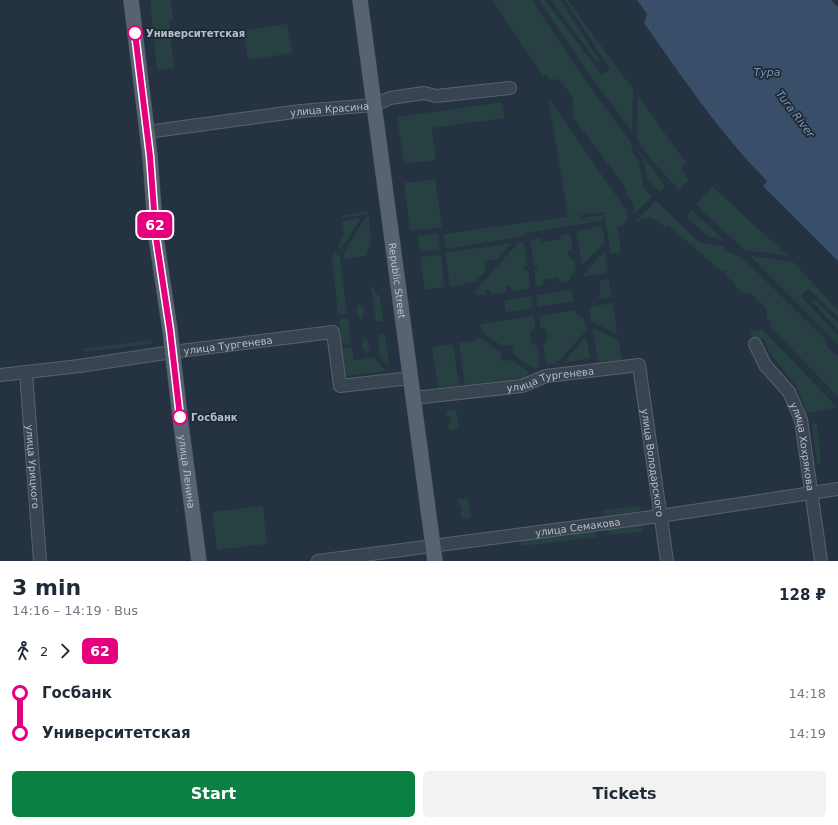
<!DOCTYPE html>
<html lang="en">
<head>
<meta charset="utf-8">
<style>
	:root { --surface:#fff; --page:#f2f2f3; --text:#1f2937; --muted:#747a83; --accent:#0b8043 }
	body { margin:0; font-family:"DejaVu Sans",sans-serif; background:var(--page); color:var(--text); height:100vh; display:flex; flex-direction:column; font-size:15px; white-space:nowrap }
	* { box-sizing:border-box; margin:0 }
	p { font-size:13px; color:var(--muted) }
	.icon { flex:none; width:22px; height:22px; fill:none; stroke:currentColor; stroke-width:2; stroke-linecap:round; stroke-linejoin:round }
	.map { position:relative; height:561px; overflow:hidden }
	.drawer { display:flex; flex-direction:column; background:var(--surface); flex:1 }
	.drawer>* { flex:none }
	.badge { padding:0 8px; border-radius:6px; font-size:14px; line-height:26px }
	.map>.badge { position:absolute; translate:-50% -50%; box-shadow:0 0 0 2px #fff }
	.legs { display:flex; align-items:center; gap:6px; height:44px; padding:0 12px; font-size:13px }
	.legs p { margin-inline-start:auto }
	.overview { display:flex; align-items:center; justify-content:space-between; height:68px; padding:0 12px }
	h1 { font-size:22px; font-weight:700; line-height:30px }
	.primary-button { display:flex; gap:8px; margin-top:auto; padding:8px 12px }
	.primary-button a { flex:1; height:46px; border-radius:6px; background:var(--accent); color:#fff; font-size:16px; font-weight:700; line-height:46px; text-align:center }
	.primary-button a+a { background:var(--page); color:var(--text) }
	ul { padding:0 12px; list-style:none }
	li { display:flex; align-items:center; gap:14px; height:40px; font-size:15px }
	li i { display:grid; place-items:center; width:6px; height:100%; margin:0 5px; background:currentColor }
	li i::after { content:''; width:10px; height:10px; margin:-5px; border:3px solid; border-radius:50%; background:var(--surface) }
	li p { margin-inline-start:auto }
	li:first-child i { background:linear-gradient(#0000 50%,currentColor 0) }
	li:last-child i { background:linear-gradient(currentColor 50%,#0000 0) }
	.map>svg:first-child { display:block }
	.green { fill:#274042 }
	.water { fill:#384e69 }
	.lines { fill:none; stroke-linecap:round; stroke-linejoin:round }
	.minor-casing { stroke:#57626e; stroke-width:14 }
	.major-casing { stroke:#434d5a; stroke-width:16 }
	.minor { stroke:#394451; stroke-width:12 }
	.major { stroke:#576371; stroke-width:15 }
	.line-1-casing { stroke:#fff; stroke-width:9 }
	.line-1 { stroke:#e6007e; stroke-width:6 }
	.stop-1-dot { fill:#fff; stroke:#e6007e; stroke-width:2 }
	.labels { text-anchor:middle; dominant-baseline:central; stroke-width:3.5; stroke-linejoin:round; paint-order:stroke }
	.stop-label { font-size:10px; font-weight:bold; fill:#b6bfcb; stroke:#1e2936; text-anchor:start }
	.street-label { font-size:10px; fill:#b6bfcb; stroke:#1e2936 }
	.water-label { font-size:11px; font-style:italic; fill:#7c96b4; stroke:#1e2936 }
</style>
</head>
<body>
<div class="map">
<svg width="838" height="561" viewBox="0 0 838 561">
	<rect width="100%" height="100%" fill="#253241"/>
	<path class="green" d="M150,0h21l2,20 -4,1 5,47 -17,2z
		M492,0h40l51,77 48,65 1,9 7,10 5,28 8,8 -19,18 1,-11 -7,-8 -2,-9 -53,-71 3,-3 -3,-5 1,-10 -14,-19 -8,1 -5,-6 -3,2z
		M539,0h6l57,75 8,-6 -45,-69h3l11,16 54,73 -1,43 -46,-62z
		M551,0h9l40,61 -3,1z
		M287,24l5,29 -44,7 -5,-29z
		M638,96l48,67 -5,6 4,3 -1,3 5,4 -10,11 -28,-30 -14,-20z
		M548,97l78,113 2,9 -6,7 -5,1 4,25 -10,2 -7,-42 -23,3 1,3 21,-3v6l-79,12 1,3 -79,13 -2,-15 136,-19 -12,1z
		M502,102l3,16 -73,10 4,32 -32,4 -7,-47z
		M637,149l28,37 -5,6 -13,-14 -3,-18 -8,-10z
		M435,179l7,48 -32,4 -6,-48z
		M712,186l76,70 -43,-6 -49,-45z
		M656,201l43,41 23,4 10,8 9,2 84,83 1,6 10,10h2v42l-69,-72 2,-3 -4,-4v-9l-17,-16 -9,-1 -3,-4 -4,-1 2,-3 -11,-9v-4h-4l-46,-40v-4l-4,1 -4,-3 -2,2 -15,-10 -15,5z
		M691,210l44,40 -10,-9 -19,-6 -20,-19z
		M368,211v3l-26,4v-2z
		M369,217l2,25 -5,14 -22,3v-7l21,-34z
		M361,218l-20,31 -3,-2 6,-13 -2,-13z
		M602,226l3,16 -23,23 -6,-34z
		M438,233l2,17 -20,2 -2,-16z
		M570,233l3,19 -5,-2 1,7 6,4 1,9 -6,7v4l-11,2 -1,-6 -15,3v5l-7,1 -2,-17 4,-1v-3l-4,1 -4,-26 10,-2 1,4 20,-3 -1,-4z
		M524,241l3,25 -4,1v3h5l2,18 -18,3 -2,-5 -4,1 1,5 -16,2 -1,-5 -4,1v4l-10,2 -1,-5 43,-48z
		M512,243l-15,16 -13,2 1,11 -10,10 -25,5 -5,-34z
		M605,250l3,23 -26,4z
		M335,252l5,5 7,57h-9l-6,-57z
		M441,255l4,32 -20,3 -5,-33z
		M752,256l41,6 45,48v7l-30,-28 -7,7 37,40v8l-86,-86z
		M609,279l2,18 -13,2 3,-10 -2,-8z
		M371,286h2l2,6 5,5 3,24 -7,1z
		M572,290l2,11 -36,6 -2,-12z
		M531,296l2,12 -27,4 -2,-11z
		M814,299l24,23v8l-26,-29z
		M359,303l6,8 -4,10 -5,-9z
		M613,303l4,31 -26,-13 -2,-14z
		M575,310l1,5 8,3 2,13 -30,33 -10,1 -3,-19 5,-6 -1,-10 -7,-3 -1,-11z
		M534,316l1,11 -5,6 1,9 6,4 3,21 -7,1 -19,-13 -1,-10 -11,1 -20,-14 -2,-8z
		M348,318l3,25 -9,1 -3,-25z
		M592,327l27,14 3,19 -24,2z
		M762,329l75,78 -28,6 -3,-2 -9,-24 -28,-35 -5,-13 -11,2 -3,-10z
		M385,334l4,32 -9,-9 -2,-22z
		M479,337l21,15 2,9 10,-1 17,12 -4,6 -60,7 -6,-42 15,-2z
		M365,338l5,8 -3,9 -6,-9z
		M584,338l3,2 3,18 -26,5z
		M152,340v4l-69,8 -1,-3z
		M453,344l6,41 -21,3 -6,-41z
		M352,347l2,13 19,-3 13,14 -40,5 -4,-28z
		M456,409l3,20 -10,2 -1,-7 3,-1 -1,-6 -3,1 -1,-7z
		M812,424h5l4,39 -4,1z
		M468,498l3,20 -10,1 -1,-7h3l-1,-6h-3l-1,-7z
		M263,506l4,38 -50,6 -5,-38z
		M640,506l1,5 -36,4 -2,-5z
		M643,525l-2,7 -32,3 -1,-6z
		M595,531l2,6 -76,9 1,-6z"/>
	<path class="water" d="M637,0h194l7,7v254l-75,-75 4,-5c-47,-47 -84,-103 -123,-158l3,-9z"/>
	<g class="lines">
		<defs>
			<g id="minor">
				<path id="s1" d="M147,132l154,-21 73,-6 16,-7 34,-5 12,3 74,-8"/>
				<path id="s2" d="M755,344l10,21 24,27 12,28 20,141"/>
				<path id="s3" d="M26,372l14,189"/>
				<path id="s4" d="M0,375l79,-9 93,-14 161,-20 7,54 70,-8"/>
				<path id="s5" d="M414,398l108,-12 24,-10 93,-11 28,196"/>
				<path id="s6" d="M318,561l342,-45 178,-27"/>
			</g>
			<g id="major">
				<path id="s7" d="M131,0l19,156 6,81 14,93 10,87 19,144"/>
				<path id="s8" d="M360,0l75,561"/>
			</g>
		</defs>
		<use href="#minor" class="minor-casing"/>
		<use href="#major" class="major-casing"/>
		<use href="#minor" class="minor"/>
		<use href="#major" class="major"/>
	</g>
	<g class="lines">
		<defs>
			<path id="line-1" d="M135,33l15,123 6,81 14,93 10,87"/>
		</defs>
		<use href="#line-1" class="line-1-casing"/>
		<use href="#line-1" class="line-1"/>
	</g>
	<g class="stop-1-dot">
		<circle cx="135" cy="33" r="7"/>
		<circle cx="180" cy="417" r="7"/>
	</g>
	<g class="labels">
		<g class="stop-label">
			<text x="146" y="33">Университетская</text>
			<text x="191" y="417">Госбанк</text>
		</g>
		<g class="street-label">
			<text stroke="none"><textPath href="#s1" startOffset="184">улица Красина</textPath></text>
			<text stroke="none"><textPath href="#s8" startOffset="283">Republic Street</textPath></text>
			<text stroke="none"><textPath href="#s4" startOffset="230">улица Тургенева</textPath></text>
			<text stroke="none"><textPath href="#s5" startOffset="138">улица Тургенева</textPath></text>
			<text stroke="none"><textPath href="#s2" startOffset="116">улица Хохрякова</textPath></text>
			<text stroke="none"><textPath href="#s5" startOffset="327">улица Володарского</textPath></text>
			<text stroke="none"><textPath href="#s3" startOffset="95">улица Урицкого</textPath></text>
			<text stroke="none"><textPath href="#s7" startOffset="475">улица Ленина</textPath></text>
			<text stroke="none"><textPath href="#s6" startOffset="262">улица Семакова</textPath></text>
		</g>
		<g class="water-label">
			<text x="767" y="72">Тура</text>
			<text transform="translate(795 114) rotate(53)">Tura River</text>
		</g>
	</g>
</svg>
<b class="badge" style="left:155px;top:225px;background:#e6007e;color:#fff">62</b>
</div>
<section class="drawer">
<div class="overview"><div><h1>3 min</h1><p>14:16 – 14:19 · Bus</p></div><b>128 ₽</b></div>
<div class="legs"><svg class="icon" aria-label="walk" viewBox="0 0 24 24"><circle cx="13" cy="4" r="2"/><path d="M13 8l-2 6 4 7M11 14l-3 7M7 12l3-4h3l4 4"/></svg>2<svg class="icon" aria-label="forward" viewBox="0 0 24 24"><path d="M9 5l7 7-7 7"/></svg><b class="badge" style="background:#e6007e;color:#fff">62</b></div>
<ul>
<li><i style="color:#e6007e"></i><b>Госбанк</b><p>14:18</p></li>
<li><i style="color:#e6007e"></i><b>Университетская</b><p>14:19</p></li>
</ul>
<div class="primary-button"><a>Start</a><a>Tickets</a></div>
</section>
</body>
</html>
